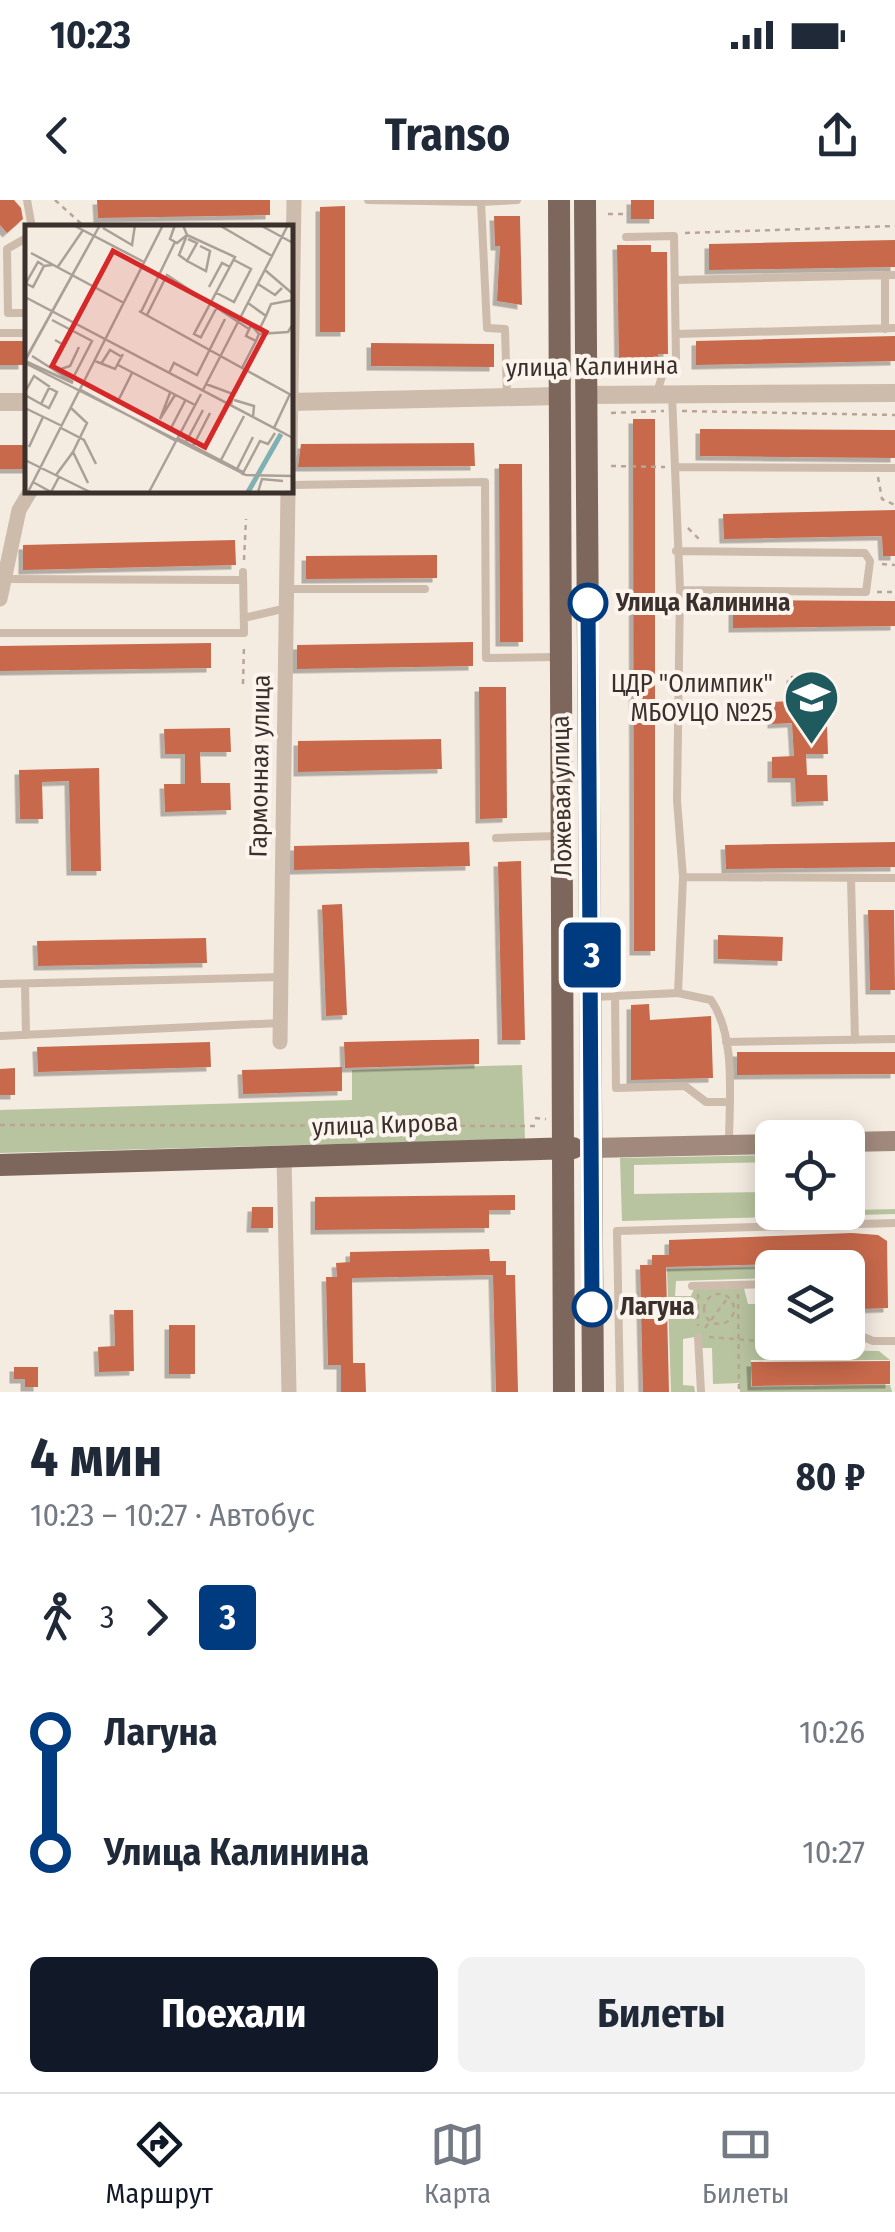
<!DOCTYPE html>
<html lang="ru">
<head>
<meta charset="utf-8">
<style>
	:root { --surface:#fff; --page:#f2f2f3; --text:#1f2937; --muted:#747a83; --line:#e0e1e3; --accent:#111827 }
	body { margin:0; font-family:"Fira Sans Condensed",sans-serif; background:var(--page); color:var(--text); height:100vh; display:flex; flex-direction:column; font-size:38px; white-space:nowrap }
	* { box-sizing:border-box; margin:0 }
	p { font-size:32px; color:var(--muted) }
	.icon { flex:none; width:55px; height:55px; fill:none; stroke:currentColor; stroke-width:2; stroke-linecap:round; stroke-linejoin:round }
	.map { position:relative; height:1192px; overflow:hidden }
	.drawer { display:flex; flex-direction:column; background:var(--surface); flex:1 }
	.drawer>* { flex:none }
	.badge { padding:0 20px; border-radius:8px; font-size:35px; line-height:65px }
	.tools { position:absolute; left:755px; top:920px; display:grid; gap:20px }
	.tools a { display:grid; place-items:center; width:110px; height:110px; border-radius:15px; background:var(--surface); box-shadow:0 5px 25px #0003; font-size:50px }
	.map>.badge { position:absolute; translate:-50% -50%; box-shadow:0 0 0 5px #fff }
	.legs { display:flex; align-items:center; gap:15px; height:110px; padding:0 30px; font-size:32px }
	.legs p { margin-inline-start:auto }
	.headline { display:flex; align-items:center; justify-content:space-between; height:170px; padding:0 30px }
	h1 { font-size:55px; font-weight:700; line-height:75px }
	.cta { display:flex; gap:20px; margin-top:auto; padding:20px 30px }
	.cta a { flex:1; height:115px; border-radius:15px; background:var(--accent); color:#fff; font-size:40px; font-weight:700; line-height:115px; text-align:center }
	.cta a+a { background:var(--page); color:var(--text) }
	ul { padding:0 30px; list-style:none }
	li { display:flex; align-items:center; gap:35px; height:120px; font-size:38px }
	li i { display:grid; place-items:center; width:15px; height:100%; margin:0 12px; background:currentColor }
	li i::after { content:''; width:25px; height:25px; margin:-12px; border:8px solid; border-radius:50%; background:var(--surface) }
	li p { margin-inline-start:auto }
	li:first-child i { background:linear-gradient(#0000 50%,currentColor 0) }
	li:last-child i { background:linear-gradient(currentColor 50%,#0000 0) }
	.status { display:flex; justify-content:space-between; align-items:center; height:70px; padding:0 50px; background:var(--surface); direction:ltr }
	.status svg { height:28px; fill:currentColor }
	header { display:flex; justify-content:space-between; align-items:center; height:130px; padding:0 30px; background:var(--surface); font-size:45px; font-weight:700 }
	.tab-bar { display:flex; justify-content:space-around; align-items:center; height:140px; border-top:2px solid var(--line); background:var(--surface); font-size:28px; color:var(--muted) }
	.tab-bar a { display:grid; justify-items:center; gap:5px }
	.tab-bar .on { color:var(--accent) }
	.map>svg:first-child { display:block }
	.green { fill:#b8c4a0 }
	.building { fill:#c8694b; filter:url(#shadow) }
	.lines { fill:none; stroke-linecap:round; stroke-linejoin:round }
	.path { stroke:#b9a596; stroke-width:2.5; stroke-dasharray:5 5; stroke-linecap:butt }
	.service { stroke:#cdbbac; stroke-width:8 }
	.minor { stroke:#cdbbac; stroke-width:15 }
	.tertiary { stroke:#cdbbac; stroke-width:18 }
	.secondary { stroke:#a18a7d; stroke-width:20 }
	.primary { stroke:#7d675c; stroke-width:22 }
	.line-1-casing { stroke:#fff; stroke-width:22 }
	.line-1 { stroke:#003b80; stroke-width:15 }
	.stop-1-dot { fill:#fff; stroke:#003b80; stroke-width:5 }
	.labels { text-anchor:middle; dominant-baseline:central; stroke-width:8; stroke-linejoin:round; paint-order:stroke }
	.street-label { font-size:25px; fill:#3b302b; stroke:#fbf5ee }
	.stop-label { font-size:25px; font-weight:bold; fill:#3b302b; stroke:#fbf5ee; text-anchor:start }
	.poi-label { font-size:25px; fill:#3b302b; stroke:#fbf5ee; text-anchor:end }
	.inset-river { fill:none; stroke:#7fb0b2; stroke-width:5 }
	.inset-road { fill:none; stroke:#aaa098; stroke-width:2.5 }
	.view { fill:#d62828; fill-opacity:0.15; stroke:#d62828; stroke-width:5 }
	.inset-edge { fill:none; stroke:#3b302b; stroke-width:5 }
</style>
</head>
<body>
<div class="status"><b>10:23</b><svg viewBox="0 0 49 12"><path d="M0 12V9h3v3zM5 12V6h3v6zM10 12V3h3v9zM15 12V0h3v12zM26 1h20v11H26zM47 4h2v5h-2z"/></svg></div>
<header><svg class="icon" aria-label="back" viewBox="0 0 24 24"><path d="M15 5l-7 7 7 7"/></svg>Transo<svg class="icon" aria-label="share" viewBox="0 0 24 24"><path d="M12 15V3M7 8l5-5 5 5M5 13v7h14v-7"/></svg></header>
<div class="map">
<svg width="895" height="1192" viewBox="0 0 895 1192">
	<defs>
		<filter id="shadow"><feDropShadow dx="-4.5" dy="4.5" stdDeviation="0" flood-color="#0004"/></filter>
	</defs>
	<rect width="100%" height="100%" fill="#f4ebe1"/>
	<path class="green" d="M522,865l3,74 -525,14v-43l352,-10v-30z
		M772,955v7l-138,3v29l138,-2v20l123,-3v5l-273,7 -2,-63z
		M808,1066l-36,2v10l-96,3 -1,15h16l3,-7 50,-1 4,16h24v38l23,1 1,7 83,1 11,9h-139v27l139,-2 2,7h-152l-1,-9 -26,1 -1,-36h-12l-5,-11 -12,2v46l11,1 1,6h-24l-4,-123z"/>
	<path class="building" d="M0,0h14l7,8 2,11 -16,14 -7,-8z
		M97,0h173v15l-172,3z
		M631,0h23v19h-23z
		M345,6v126h-25v-125z
		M494,16h26l2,89 -25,-4 3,-55h-5z
		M895,40v27l-186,3v-26z
		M617,45h34v7h16l1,102h-10v6l-39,1z
		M895,136v25l-199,4v-24z
		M0,141h23v24h-23z
		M371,143l123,1v23l-123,-1z
		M633,219h22v532h-21z
		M700,229l195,1v28l-195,-2z
		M474,243l1,23 -177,1 3,-23z
		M0,245h28v24h-28z
		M499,264h23l1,178h-23z
		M895,310v46h-12l-1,-20 -158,3 -1,-25z
		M235,340l1,25 -213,5v-25z
		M437,355v23l-131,1v-23z
		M733,400l162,1v25l-162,2z
		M473,442v24l-176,3v-24z
		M211,443v25l-211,3v-25z
		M823,474l1,27 -22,1 1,24h24l1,28h-22l1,21h20l1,26 -32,1 -1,-24h-23v-21l22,-1 -2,-33 -20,1v-22l19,-1v-25z
		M479,487h27l1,131 -27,1z
		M230,528l1,24h-31l1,31h29l1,27 -66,2 -1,-28h21v-30h-20l-1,-25z
		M441,539l1,30 -144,3v-31z
		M99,568l2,103h-30l-2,-90 -27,1 1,37h-23l-1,-49z
		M469,642l1,24 -176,4v-24z
		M895,642v25l-169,2 -1,-24z
		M521,661l4,179h-23l-4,-178z
		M342,704l5,111 -21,1 -4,-111z
		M868,710h26l1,80h-25z
		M718,735l65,2 -1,24 -64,-2z
		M206,738l1,25 -169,3 -1,-25z
		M649,804l1,16 61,-4 2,62 -82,2v-75z
		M479,839v25l-134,4 -1,-26z
		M210,842l1,25 -173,5 -1,-25z
		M737,852h158v22l-158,1z
		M342,867v24l-99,3 -1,-24z
		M15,868v27h-15v-26z
		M515,995v15h-26v18l-174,2v-33z
		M252,1007h21v21h-22z
		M852,1033l26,2 9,6 1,67 -28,1 1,-47 -195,5 3,125h-26l-3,-127h12v-10h17v-15z
		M489,1049l1,12h16v14h9l3,117h-22l-3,-117 -141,3 1,85h12l1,29h-25v-27h-13l-2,-88h11l-1,-14 14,-1v-10z
		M114,1110h19l1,61 -35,1 -1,-25 17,-1z
		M169,1125h26v49h-26z
		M890,1161v23l-138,2 -1,-24z
		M14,1167h24v20h-13v-8h-11z"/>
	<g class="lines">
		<path class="path" d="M55,0l31,28
			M608,14h23
			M685,33l210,-7
			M682,211l213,4
			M611,213l53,-2
			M611,266l54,1
			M878,277l4,22 13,6
			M688,328l12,12
			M244,360l2,-41
			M882,364l13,1
			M877,392h18
			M243,484l1,-40
			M535,918l11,1
			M0,925l535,1
			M813,1064l1,4
			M698,1094v32
			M738,1094l1,98
			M704 1109a15 15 0 1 1 30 0a15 15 0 1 1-30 0Z
			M705,1128l22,-29
			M709,1137l63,5
			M774,1143l23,4"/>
		<path class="service" d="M27,0l5,28
			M368,0l113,2
			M28,37l-21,12 1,64h20
			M626,37l48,-1 2,122 -14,18 -5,17
			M885,75v54
			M675,80l220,-5
			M0,133h28
			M676,134l219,-6
			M612,169l57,1
			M672,195l8,195 -3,210 6,77 -5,116
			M507,196l-2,-67 -18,-1 -6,-126 36,-2
			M678,267l217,1
			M290,285l195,-3 1,176 70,-1
			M676,351l189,2 5,8 -4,31 -186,-2
			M5,379l238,1
			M287,389h138
			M244,418l43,-10
			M0,433h244l-1,-61
			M496,638l61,-2
			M683,677l212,1
			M851,678l4,162
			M0,784l282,-7
			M25,784l1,51
			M615,796l1,92 69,-2 21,16h23
			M594,797l84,-4 33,7c26,38 18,100 18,145
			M0,836l280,-13
			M726,842l169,-3
			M692,1086l80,-2
			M848,1095l6,38 19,8h22
			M698,1137l3,55
			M620,1192l-3,-161 278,-8"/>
		<path class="minor" d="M290,253l4,-253
			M0,399l19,-89 12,-20
			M280,842l8,-552
			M284,956l5,236"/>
		<path class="tertiary" d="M586,195l309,-2
			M0,202h28
			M290,202l269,-6"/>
		<path class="secondary" d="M848,942l47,-1
			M592,948l180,-4"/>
		<path class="primary" d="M559,0l5,1192
			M585,0l8,1192
			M0,965l573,-17"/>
	</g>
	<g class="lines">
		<defs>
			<path id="line-1" d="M588,403l4,704"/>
		</defs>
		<use href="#line-1" class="line-1-casing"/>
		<use href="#line-1" class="line-1"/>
	</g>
	<defs>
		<symbol id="school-pin" viewBox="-11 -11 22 30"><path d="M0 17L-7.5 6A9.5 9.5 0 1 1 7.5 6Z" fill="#1f5a5e" stroke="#fbf5ee"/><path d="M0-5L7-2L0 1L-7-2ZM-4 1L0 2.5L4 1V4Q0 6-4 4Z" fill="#fff"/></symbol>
	</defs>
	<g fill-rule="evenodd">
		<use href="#school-pin" x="780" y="466" width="63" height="86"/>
	</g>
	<g class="stop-1-dot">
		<circle cx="588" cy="403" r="18"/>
		<circle cx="592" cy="1107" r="18"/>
	</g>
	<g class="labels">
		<g class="street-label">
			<text transform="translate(592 167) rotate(-1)">улица Калинина</text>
			<text transform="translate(260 566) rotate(-89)">Гармонная улица</text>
			<text transform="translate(562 596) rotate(-91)">Ложевая улица</text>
			<text transform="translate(385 925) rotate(-2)">улица Кирова</text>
		</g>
		<g class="stop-label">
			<text x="616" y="403">Улица Калинина</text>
			<text x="620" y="1107">Лагуна</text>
		</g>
		<g class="poi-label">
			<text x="773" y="484">ЦДР "Олимпик"<tspan x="773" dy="29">МБОУЦО №25</tspan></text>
		</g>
	</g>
	<g transform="translate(25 25)">
		<rect width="268" height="268" fill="#f4ebe1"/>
		<path class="inset-river" d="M223,267l33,-58"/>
		<path class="inset-road" d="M48,0l71,37M150,0l-5,14 7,4 10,-8 -4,-10M194,0l53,31M235,0l33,18M78,3l29,17 3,-20M163,14l9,4 -10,18 -8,-6 8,-20 48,22 -41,77 8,4M6,28l93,50M162,36l19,10 4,-20 -10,-5M32,43l26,-38M240,45l28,24M0,58l8,4 11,-21 8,-1M1,58l12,-21 5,3M233,59l17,11 7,-7M184,62l13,-24 8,4M190,67l19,10 17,-33 -17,-9M0,72l268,141M223,78l18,13 -7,14M114,86l154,85M116,87l34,-70M122,90l20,-40 82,54M241,91l5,-12 22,-4M27,95l40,21 -19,37M234,109l-8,-9 -5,11 10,5 3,-7 29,-2 5,-8M176,112l16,-30M7,131l41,26M0,135l75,-135M0,136l48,22M0,136l75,-136M70,136l20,8 8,-15M0,138l221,112 47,1M76,139l9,-14 12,7M93,140l77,40M26,141l11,-22 -7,-4M217,143l14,-27M33,145l12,-4 9,-19M144,148l5,-10 23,12 28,-56M181,159l27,10 -2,11M56,165l95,51M178,165l85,-165M0,167l9,-16 16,11M145,168l-10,26 15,-24M0,170l16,9 8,4 8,-16 -8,-4 -8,16M209,175l20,6 -1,11M92,178l15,-30M0,183l37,18M46,183l16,15 -14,29M36,203l23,12 12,24M249,203l16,-34M145,205l15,-29M153,213l65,34M161,217l17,-32M168,221l17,-33M4,222l14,-30M0,235l65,32M196,235l23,-44M212,244l16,-32M31,250l17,-23 15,31M217,250l18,-34 8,3 7,-11M8,257l18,10 8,-15M3,267l135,-267M124,267l52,-98M233,267l4,-13 21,2"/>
		<path class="view" d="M88,26l153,81 -61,115 -153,-81z"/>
		<rect width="268" height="268" class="inset-edge"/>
	</g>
</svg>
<div class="tools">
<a><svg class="icon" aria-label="locate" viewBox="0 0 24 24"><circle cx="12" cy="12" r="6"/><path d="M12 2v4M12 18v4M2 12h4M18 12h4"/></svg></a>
<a><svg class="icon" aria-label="layers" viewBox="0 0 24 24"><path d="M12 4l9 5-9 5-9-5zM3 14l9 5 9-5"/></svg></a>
</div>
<b class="badge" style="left:592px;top:755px;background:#003b80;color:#fff">3</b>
</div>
<section class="drawer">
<div class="headline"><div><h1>4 мин</h1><p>10:23 – 10:27 · Автобус</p></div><b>80 ₽</b></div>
<div class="legs"><svg class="icon" aria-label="walk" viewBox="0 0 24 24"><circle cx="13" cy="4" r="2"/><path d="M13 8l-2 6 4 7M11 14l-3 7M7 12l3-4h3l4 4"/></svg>3<svg class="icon" aria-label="forward" viewBox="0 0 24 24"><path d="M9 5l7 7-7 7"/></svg><b class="badge" style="background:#003b80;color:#fff">3</b></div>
<ul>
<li><i style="color:#003b80"></i><b>Лагуна</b><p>10:26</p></li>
<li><i style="color:#003b80"></i><b>Улица Калинина</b><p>10:27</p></li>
</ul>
<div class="cta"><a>Поехали</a><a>Билеты</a></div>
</section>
<nav class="tab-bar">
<a class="on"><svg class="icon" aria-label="directions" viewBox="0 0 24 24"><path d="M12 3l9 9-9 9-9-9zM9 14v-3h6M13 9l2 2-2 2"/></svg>Маршрут</a>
<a><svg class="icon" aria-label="map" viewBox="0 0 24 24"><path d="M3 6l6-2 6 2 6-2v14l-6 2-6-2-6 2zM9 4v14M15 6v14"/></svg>Карта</a>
<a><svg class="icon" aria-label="tickets" viewBox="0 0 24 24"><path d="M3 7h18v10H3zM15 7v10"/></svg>Билеты</a>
</nav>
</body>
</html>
